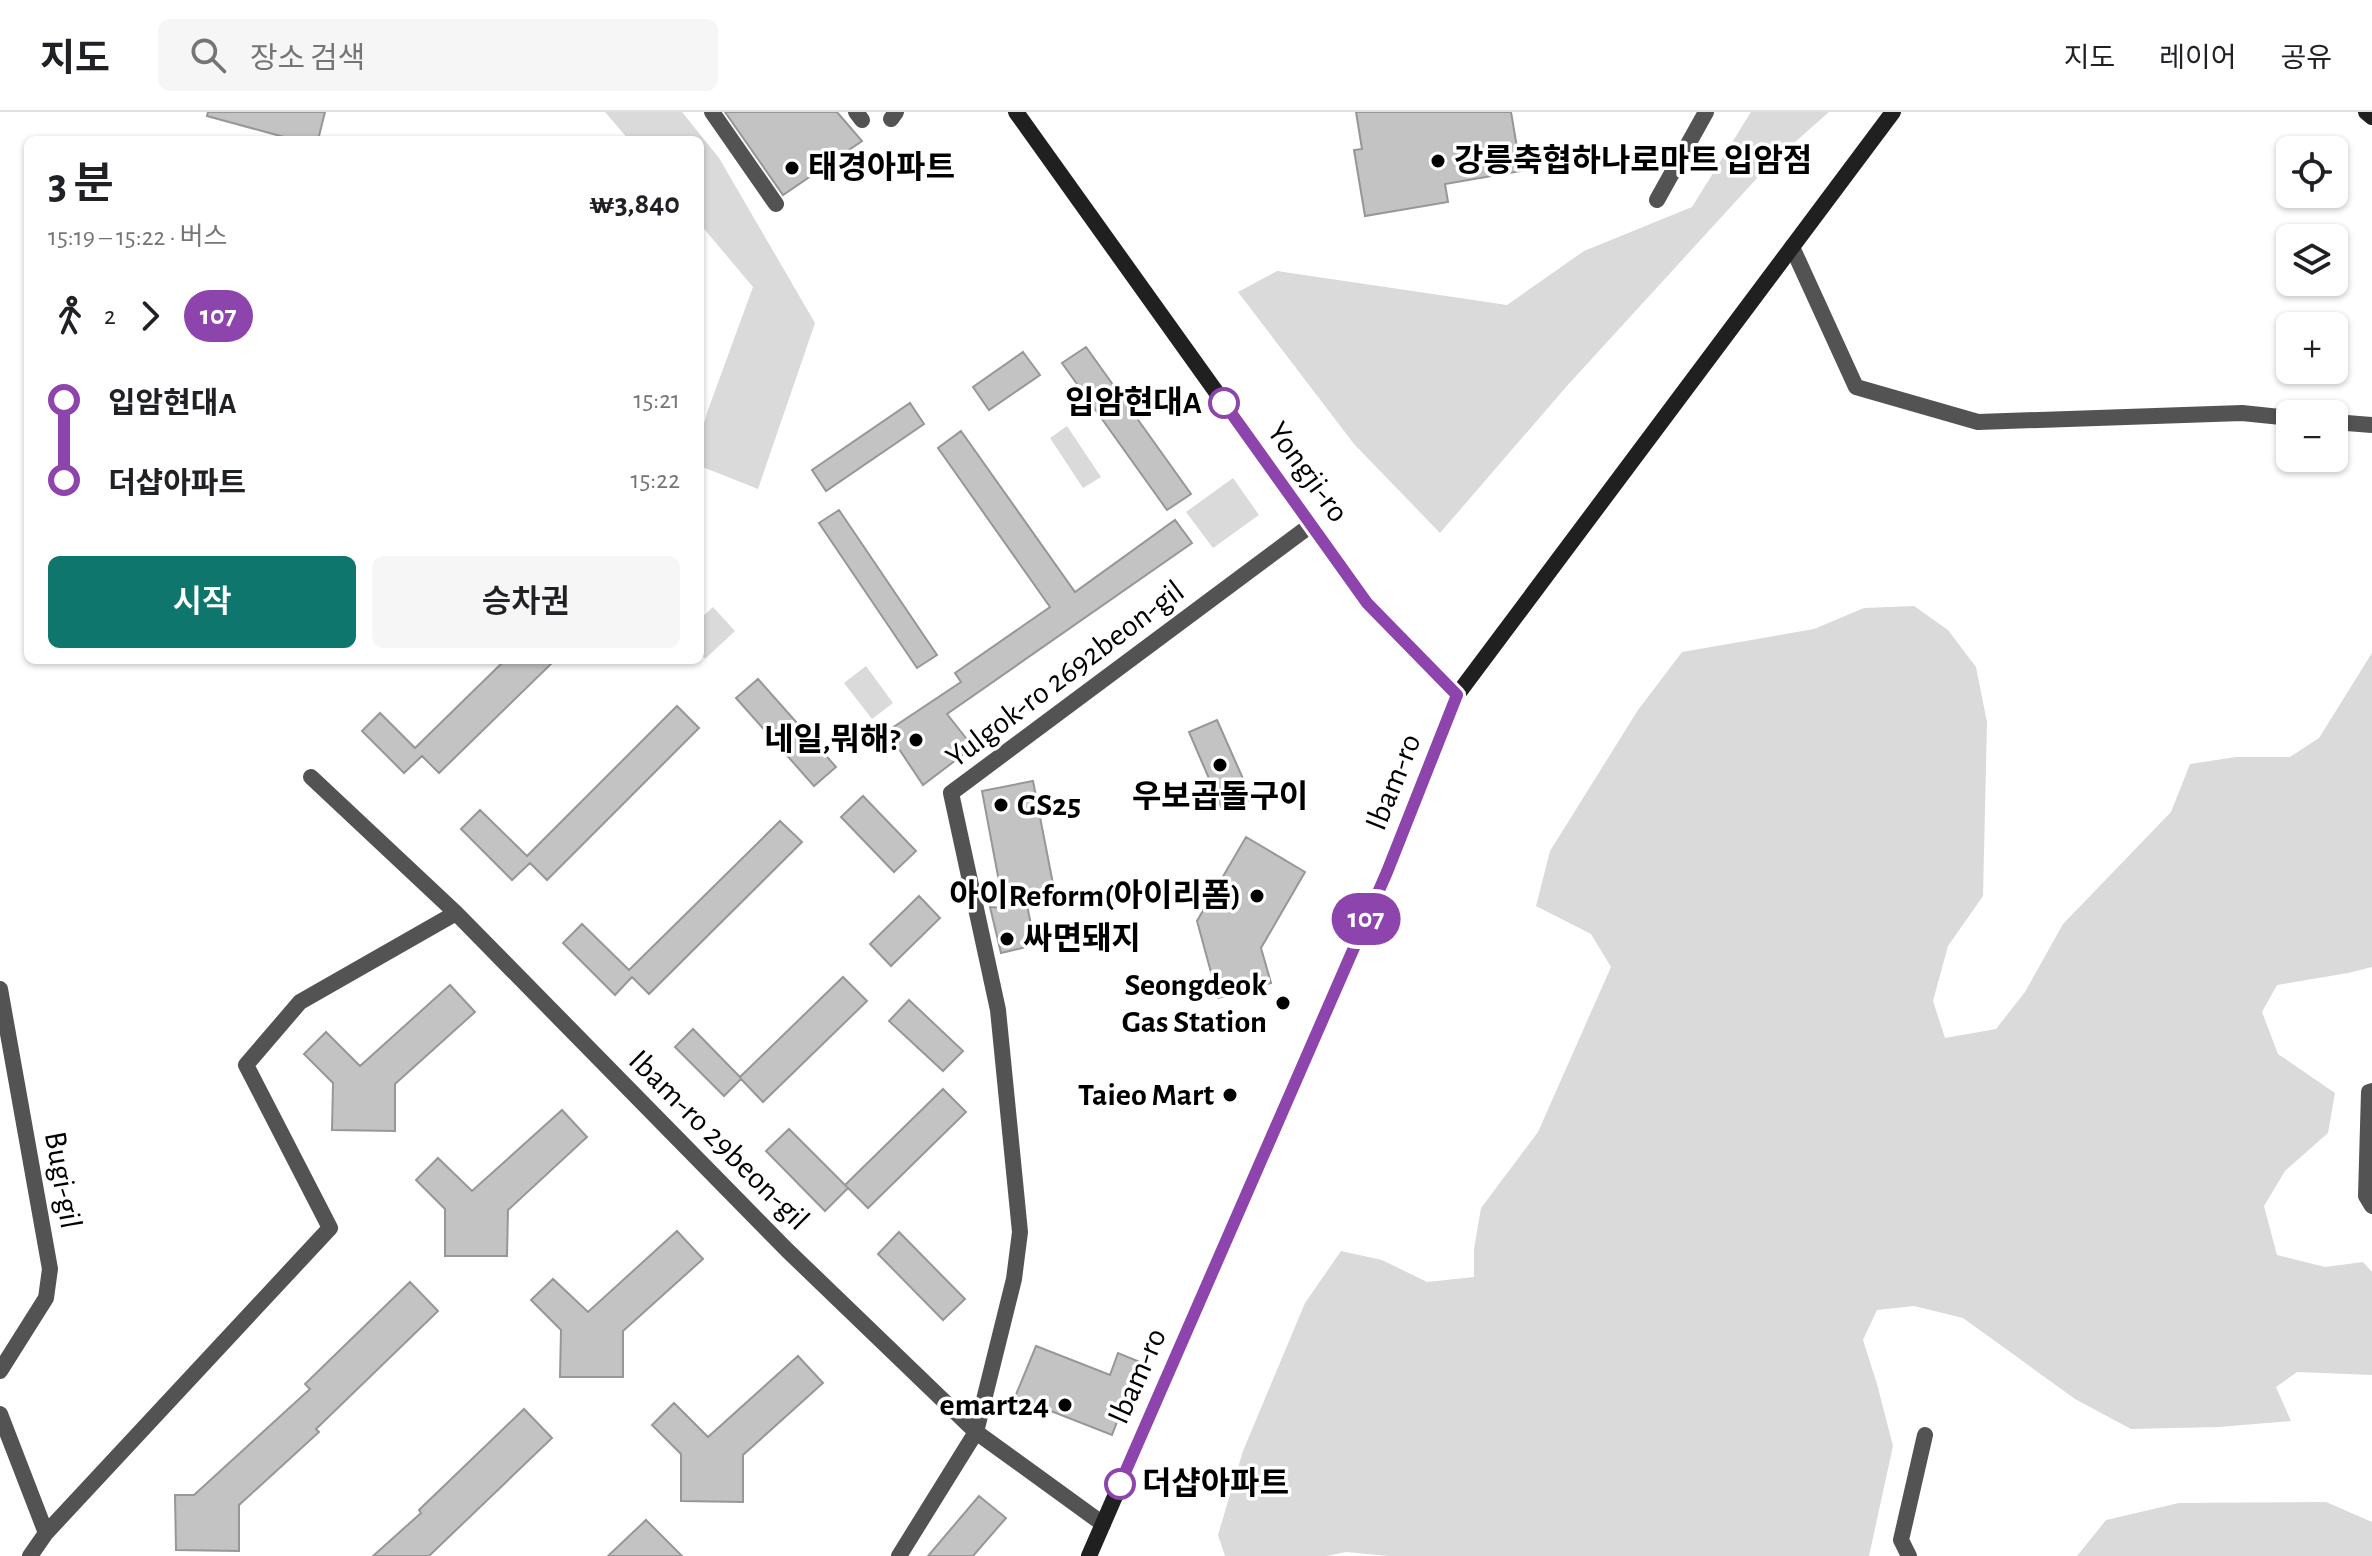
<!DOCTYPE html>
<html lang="ko">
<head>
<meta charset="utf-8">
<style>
	:root { --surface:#fff; --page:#f6f6f6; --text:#202124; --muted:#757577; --line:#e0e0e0; --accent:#0f766e }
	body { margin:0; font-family:"Alegreya Sans","Noto Sans KR",sans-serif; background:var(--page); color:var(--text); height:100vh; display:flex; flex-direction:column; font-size:30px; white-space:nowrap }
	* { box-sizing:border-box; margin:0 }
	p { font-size:26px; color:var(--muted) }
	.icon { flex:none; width:44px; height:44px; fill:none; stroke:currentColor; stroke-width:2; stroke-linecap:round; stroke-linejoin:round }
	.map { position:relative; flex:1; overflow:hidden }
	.drawer { position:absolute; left:24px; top:24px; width:680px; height:528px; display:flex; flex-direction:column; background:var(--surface); border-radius:12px; box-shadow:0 2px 6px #0004 }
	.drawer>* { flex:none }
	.badge { padding:0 16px; border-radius:26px; font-size:28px; line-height:52px }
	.tools { position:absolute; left:2276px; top:24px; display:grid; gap:16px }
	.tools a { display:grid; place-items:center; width:72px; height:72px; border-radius:12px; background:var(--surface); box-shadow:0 2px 6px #0004; font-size:40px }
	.map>.badge { position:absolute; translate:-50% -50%; box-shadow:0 0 0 4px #fff }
	.legs { display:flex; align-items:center; gap:12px; height:88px; padding:0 24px; font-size:26px }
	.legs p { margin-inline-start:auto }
	.overview { display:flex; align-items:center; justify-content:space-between; height:136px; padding:0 24px }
	h1 { font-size:44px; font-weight:600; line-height:60px }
	.button { display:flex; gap:16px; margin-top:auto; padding:16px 24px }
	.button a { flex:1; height:92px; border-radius:12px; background:var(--accent); color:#fff; font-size:32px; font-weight:600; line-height:92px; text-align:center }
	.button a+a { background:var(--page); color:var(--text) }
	ul { padding:0 24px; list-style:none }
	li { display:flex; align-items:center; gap:28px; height:80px; font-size:30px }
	li i { display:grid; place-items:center; width:12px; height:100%; margin:0 10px; background:currentColor }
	li i::after { content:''; width:20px; height:20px; margin:-10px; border:6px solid; border-radius:50%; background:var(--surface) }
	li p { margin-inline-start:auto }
	li:first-child i { background:linear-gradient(#0000 50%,currentColor 0) }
	li:last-child i { background:linear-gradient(currentColor 50%,#0000 0) }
	header { display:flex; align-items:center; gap:48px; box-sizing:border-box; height:112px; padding:0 40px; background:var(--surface); border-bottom:2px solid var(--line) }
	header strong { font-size:38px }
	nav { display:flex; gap:44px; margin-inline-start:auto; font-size:28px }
	.search { width:560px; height:72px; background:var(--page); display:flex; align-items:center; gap:20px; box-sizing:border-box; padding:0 28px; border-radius:12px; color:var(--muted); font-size:30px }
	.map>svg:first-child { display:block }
	.green { fill:#dadada }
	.building { fill:#c3c3c3; stroke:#979797; stroke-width:2 }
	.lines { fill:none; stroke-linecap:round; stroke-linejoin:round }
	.street { stroke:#535353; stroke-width:16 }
	.secondary { stroke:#202020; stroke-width:16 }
	.line-1-casing { stroke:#fff; stroke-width:18 }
	.line-1 { stroke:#8e44ad; stroke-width:12 }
	.poi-dot { fill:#000; stroke:#fff; stroke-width:3 }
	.stop-1-dot { fill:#fff; stroke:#8e44ad; stroke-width:4 }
	.labels { text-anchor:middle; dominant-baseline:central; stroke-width:7; stroke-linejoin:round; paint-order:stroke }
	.poi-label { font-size:32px; font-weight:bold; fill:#000; stroke:#fff; text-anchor:end }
	.stop-label { font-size:32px; font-weight:bold; fill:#000; stroke:#fff; text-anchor:end }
	.street-label { font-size:32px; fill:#000; stroke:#fff }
</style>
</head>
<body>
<header>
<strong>지도</strong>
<div class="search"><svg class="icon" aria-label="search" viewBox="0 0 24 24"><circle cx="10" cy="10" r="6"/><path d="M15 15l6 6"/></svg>장소 검색</div>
<nav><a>지도</a><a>레이어</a><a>공유</a></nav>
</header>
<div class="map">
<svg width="2372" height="1444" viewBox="0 0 2372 1444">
	<rect width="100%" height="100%" fill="#fff"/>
	<path class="green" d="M605,0h77l37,46 96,165 -57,166 -58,-23v-29l8,-27 45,-123 -53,-63v-84h-71z
		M1751,0h78l-60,53 -203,222 -126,146 -86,-89 -116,-152 39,-21 230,34 77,-54 108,-44z
		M1067,314l34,51 -18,11 -33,-50z
		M1233,366l26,37 -46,33 -27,-36z
		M1914,494l34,24 28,37 11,55 -4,174 -35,50 -15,55 12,37 51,-9 29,-37 38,-68 108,-112 19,-48 46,-7h54l29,-19 53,-85v314l-24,6 -71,12 -15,27 16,42 57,39 -7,40 -43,38 -21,35 13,49 48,12 38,-5 9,10v103l-75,-3 -21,15 15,34 -72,6 -88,2 -56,-30 -112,-81 -49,-12 -37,4 -14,30 14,44 16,62 -24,110h-481l-42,-4 -19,4h-102l-7,-21 25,-84 62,-148 36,-52 41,9 45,22 47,-5v-28l7,-41 57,-76 73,-165 -20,-33 -55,-28 14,-55 88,-141 44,-58 132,-23 50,-21z
		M713,495l22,24 -30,28 -5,-6v-34z
		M866,554l27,37 -21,16 -28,-36z
		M2326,1390l46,20v34h-295l29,-36 73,-17z"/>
	<path class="building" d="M208,0h117l-7,28h-35l1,-3 -77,-21z
		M725,0h112l25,29 -79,54z
		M1356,0h155l10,59 -76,13 3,18 -83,14 -11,-66 8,-1z
		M1086,235l105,147 -24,16 -105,-147z
		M1023,240l17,23 -51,35 -16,-23z
		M910,291l14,21 -98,67 -14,-21z
		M961,319l114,161 100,-72 17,23 -245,171 26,33 -50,38 -24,-36 -19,-13 81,-54 -6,-9 95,-66 -112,-159z
		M839,398l98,145 -20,13 -98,-145z
		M505,548h50l-116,113 -17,-17 -18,17 -42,-42 18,-18 35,35z
		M758,567l78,88 -22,19 -78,-88z
		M677,594l22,22 -152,152 -17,-17 -18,17 -51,-51 19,-19 47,46z
		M1217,608l35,79 -29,12 -34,-79z
		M1033,669l21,108 -29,6 10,50 -34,8 -11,-46 14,1 -22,-117z
		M863,684l53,55 -22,21 -53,-55z
		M780,709l22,21 -153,152 -17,-17 -17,18 -52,-52 19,-19 47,46z
		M1246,725l59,35 -44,76 10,35 -53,15 -21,-77z
		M919,784l21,22 -49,48 -21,-22z
		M843,865l24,24 -104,101 -22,-23 -17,17 -49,-49 18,-18 47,48z
		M450,873l25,27 -80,72v47l-63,-1 1,-47 -29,-29 22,-22 34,34z
		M909,888l54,51 -20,20 -54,-50z
		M943,977l23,23 -98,96 -23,-23z
		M562,998l25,27 -79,73 -1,46h-62v-47l-29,-29 22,-22 34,33z
		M789,1017l59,59 -23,23 -59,-60z
		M677,1119l26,28 -80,72v46h-63l1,-47 -30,-30 22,-21 35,33z
		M899,1120l66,67 -22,21 -65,-66z
		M410,1170l28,29 -122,118 3,3 -80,73v46l-63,-1 -1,-55h19l116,-106 -5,-5z
		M1036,1234l74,29 8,-22 22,9 -28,73 -97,-38z
		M798,1244l25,27 -80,72v47l-62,-1v-47l-29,-29 22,-22 34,34z
		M524,1297l28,29 -123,118h-56l48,-43 -2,-3z
		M979,1384l27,22 -33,38h-45z
		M646,1408l36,36h-74z"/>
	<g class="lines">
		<path class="street" d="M712,0l64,92
			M856,0l6,8
			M891,7l5,-7
			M1657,88l49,-88
			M1792,135l64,140 122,35 264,-9 48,5
			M2334,310l38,3
			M311,665l145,136 331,337 189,182 127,92
			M0,877l50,280 -4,29 -46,73
			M2372,979l-3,1 -3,104 6,10
			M0,1302l46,119 -16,23
			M46,1421l284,-305 -84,-163 54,-63 156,-89
			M899,1444l77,-124 38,-153 6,-47 -22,-222 -47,-217 360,-268
			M1909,1444l-8,-16 24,-105"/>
		<path class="secondary" d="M1016,0l351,491 90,92
			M2366,0l6,5
			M1089,1444l298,-684 70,-177 436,-583"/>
	</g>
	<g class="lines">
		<defs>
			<path id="line-1" d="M1120,1372l267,-612 70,-177 -90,-92 -143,-200"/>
		</defs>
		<use href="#line-1" class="line-1-casing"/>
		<use href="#line-1" class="line-1"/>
	</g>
	<g class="poi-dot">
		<circle cx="1438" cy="49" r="8"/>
		<circle cx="792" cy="56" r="8"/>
		<circle cx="916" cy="628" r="8"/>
		<circle cx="1220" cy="653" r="8"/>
		<circle cx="1001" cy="693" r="8"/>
		<circle cx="1257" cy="784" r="8"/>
		<circle cx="1007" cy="827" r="8"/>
		<circle cx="1283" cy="891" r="8"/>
		<circle cx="1230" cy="983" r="8"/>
		<circle cx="1065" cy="1293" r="8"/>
	</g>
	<g class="stop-1-dot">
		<circle cx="1224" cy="291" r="14"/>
		<circle cx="1120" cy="1372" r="14"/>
	</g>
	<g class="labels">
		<g class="poi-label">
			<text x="1454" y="49" text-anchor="start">강릉축협하나로마트 입암점</text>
			<text x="808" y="56" text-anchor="start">태경아파트</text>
			<text x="900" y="628">네일,뭐해?</text>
			<text x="1220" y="685" text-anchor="middle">우보곱돌구이</text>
			<text x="1017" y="693" text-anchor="start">GS25</text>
			<text x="1241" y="784">아이Reform(아이리폼)</text>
			<text x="1023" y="827" text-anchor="start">싸면돼지</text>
			<text x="1267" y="873">Seongdeok<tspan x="1267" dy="37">Gas Station</tspan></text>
			<text x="1214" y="983">Taieo Mart</text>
			<text x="1049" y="1293">emart24</text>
		</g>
		<g class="stop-label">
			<text x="1202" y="291">입암현대A</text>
			<text x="1142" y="1372" text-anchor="start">더샵아파트</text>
		</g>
		<g class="street-label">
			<text transform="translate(1308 360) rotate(54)">Yongji-ro</text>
			<text transform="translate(1065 562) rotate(-37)">Yulgok-ro 2692beon-gil</text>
			<text transform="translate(1393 670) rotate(-68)">Ibam-ro</text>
			<text transform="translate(719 1028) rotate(45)">Ibam-ro 29beon-gil</text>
			<text transform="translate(63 1068) rotate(80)">Bugi-gil</text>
			<text transform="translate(1137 1264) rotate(-66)">Ibam-ro</text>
		</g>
	</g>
</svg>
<div class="tools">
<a><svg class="icon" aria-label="locate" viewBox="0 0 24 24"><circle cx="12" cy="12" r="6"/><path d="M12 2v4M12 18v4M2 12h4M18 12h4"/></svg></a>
<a><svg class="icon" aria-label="layers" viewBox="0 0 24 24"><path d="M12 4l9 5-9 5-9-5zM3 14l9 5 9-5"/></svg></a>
<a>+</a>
<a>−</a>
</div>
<b class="badge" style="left:1366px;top:807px;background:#8e44ad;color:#fff">107</b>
<section class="drawer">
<div class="overview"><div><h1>3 분</h1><p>15:19 – 15:22 · 버스</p></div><b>₩3,840</b></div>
<div class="legs"><svg class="icon" aria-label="walk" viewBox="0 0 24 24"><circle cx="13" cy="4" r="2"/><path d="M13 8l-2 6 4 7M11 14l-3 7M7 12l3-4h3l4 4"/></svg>2<svg class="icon" aria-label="forward" viewBox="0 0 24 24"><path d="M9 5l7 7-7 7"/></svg><b class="badge" style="background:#8e44ad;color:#fff">107</b></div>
<ul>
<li><i style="color:#8e44ad"></i><b>입암현대A</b><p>15:21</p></li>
<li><i style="color:#8e44ad"></i><b>더샵아파트</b><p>15:22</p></li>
</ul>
<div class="button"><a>시작</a><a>승차권</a></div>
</section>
</div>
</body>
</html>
